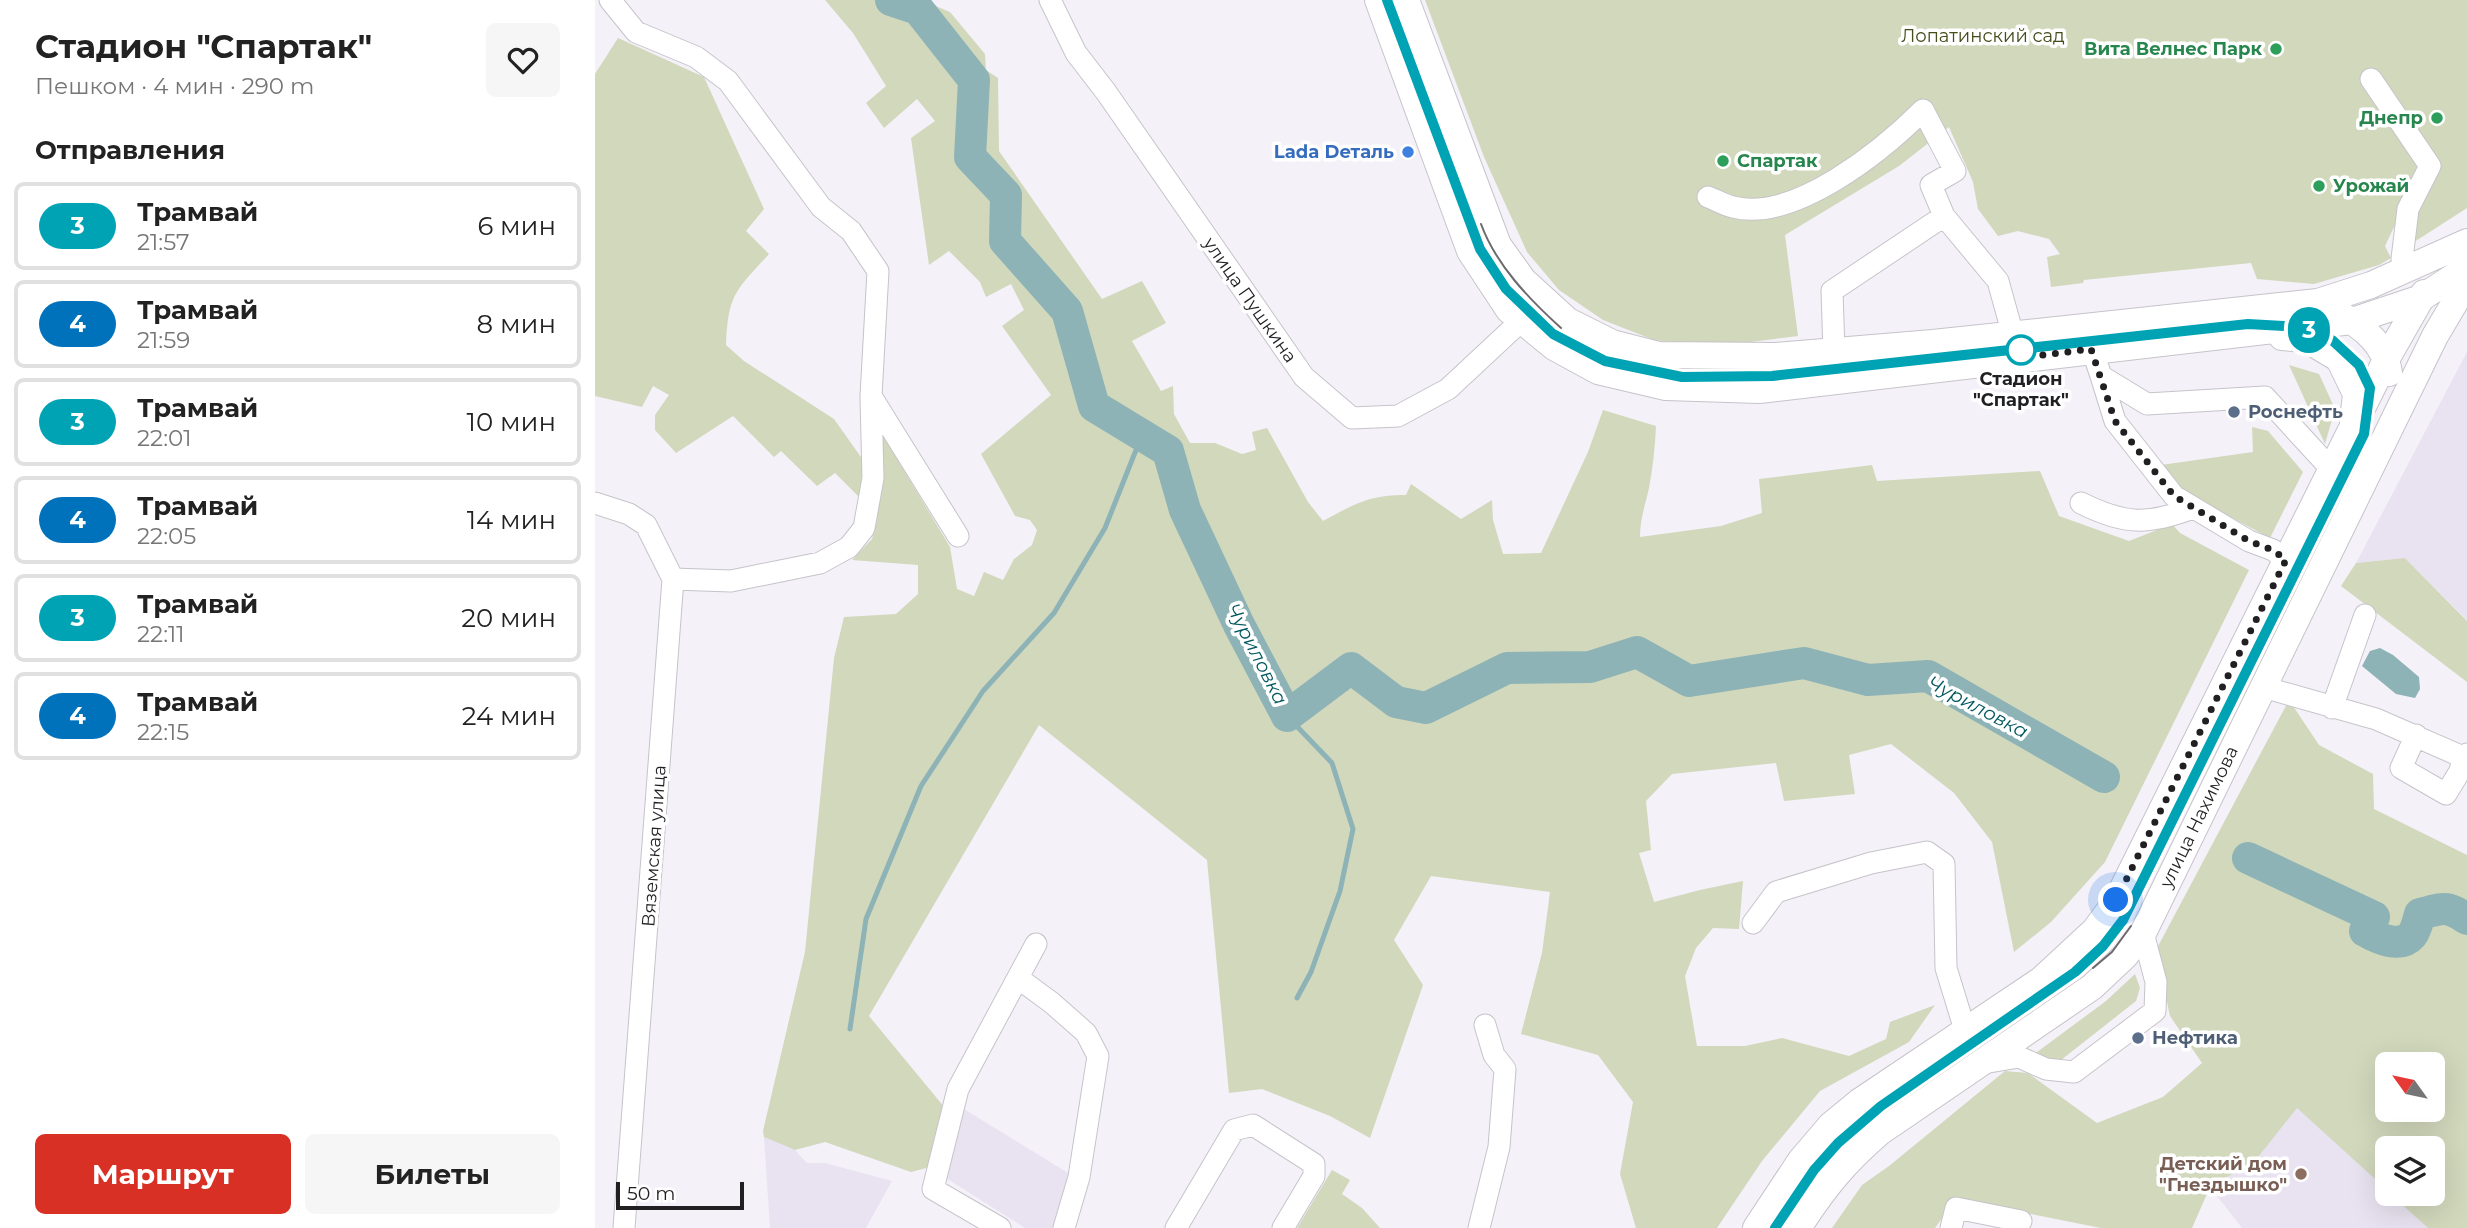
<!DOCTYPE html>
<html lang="ru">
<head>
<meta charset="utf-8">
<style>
	:root { --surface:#fff; --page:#f6f6f6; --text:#222; --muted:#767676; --line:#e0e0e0; --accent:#d93025 }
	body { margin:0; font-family:Montserrat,sans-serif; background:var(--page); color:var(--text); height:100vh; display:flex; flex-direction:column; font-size:26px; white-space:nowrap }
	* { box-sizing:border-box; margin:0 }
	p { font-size:23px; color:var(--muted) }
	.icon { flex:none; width:38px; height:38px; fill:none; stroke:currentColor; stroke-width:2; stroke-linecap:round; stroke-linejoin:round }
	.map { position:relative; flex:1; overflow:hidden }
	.sheet { display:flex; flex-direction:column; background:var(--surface); width:595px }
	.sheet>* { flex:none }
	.badge { padding:0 14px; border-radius:23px; font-size:24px; line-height:46px }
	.needle { width:46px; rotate:303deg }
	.controls { position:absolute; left:1780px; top:1052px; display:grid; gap:14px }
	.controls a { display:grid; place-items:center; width:70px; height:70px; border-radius:10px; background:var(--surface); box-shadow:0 7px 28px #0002; font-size:35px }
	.scale { position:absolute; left:21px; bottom:18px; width:128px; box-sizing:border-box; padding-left:7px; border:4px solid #211f22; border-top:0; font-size:19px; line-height:24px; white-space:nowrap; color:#211f22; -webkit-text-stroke:5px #fff; paint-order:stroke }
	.you { position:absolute; width:35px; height:35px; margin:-18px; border:5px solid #fff; border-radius:50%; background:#1a73e8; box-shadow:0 0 0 10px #1a73e833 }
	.map>.badge { position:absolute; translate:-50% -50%; box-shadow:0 0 0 4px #fff }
	h2 { padding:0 35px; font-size:26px; line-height:63px }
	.round { display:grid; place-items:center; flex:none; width:74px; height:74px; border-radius:10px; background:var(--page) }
	.headline { display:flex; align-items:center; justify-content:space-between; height:119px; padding:0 35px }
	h1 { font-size:33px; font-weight:700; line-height:52px }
	.cta { display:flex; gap:14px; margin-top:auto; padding:14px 35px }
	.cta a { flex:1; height:80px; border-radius:10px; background:var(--accent); color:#fff; font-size:28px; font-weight:700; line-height:80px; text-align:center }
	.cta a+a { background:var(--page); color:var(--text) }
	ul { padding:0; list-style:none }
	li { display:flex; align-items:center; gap:21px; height:88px; margin:0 14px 10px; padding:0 21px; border:4px solid var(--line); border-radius:10px }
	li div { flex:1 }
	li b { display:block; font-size:26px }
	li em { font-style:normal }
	li .badge { min-width:77px; font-weight:700; text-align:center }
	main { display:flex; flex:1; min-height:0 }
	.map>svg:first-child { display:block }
	.built { fill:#e9e3f1 }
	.green { fill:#d2d8bc; fill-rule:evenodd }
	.water { fill:#8db3b7 }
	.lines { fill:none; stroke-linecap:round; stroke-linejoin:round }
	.stream { stroke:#8db3b7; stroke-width:5 }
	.river { stroke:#8db3b7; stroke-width:32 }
	.minor-casing { stroke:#c6c3ca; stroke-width:23 }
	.major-casing { stroke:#c6c3ca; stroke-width:28 }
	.minor { stroke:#fff; stroke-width:21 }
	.major { stroke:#fff; stroke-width:26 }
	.tram { stroke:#6c6a6e; stroke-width:2 }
	.line-casing { stroke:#fff; stroke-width:16 }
	.line { stroke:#00a3b4; stroke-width:10 }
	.walk { stroke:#211f22; stroke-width:7; stroke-dasharray:0 12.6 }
	.leisure-dot { fill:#2e9e5b; stroke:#fff; stroke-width:2.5 }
	.shop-dot { fill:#3f7fe0; stroke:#fff; stroke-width:2.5 }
	.stop-dot { fill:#fff; stroke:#00a3b4; stroke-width:3.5 }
	.service-dot { fill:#5c6f8a; stroke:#fff; stroke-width:2.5 }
	.education-dot { fill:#8d6e63; stroke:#fff; stroke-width:2.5 }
	.labels { text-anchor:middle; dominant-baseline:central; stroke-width:7; stroke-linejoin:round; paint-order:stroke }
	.park-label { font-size:18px; fill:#454d1b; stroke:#fff }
	.leisure-label { font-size:18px; font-weight:bold; fill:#27864d; stroke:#fff; text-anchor:end }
	.shop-label { font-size:18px; font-weight:bold; fill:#366cbe; stroke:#fff; text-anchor:end }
	.street-label { font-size:18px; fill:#211f22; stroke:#fff }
	.stop-label { font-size:18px; font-weight:bold; fill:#211f22; stroke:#fff }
	.service-label { font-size:18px; font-weight:bold; fill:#4e5e75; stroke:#fff; text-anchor:start }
	.education-label { font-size:18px; font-weight:bold; fill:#785e54; stroke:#fff; text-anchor:end }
	.water-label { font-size:19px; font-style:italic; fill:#00585e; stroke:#fff }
</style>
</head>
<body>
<main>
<section class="sheet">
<div class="headline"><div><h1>Стадион &quot;Спартак&quot;</h1><p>Пешком · 4 мин · 290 m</p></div><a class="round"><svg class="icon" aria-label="heart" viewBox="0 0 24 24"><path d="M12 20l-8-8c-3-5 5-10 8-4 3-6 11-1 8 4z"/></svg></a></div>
<h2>Отправления</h2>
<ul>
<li><span class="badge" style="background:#00a3b4;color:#fff">3</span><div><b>Трамвай</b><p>21:57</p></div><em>6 мин</em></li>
<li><span class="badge" style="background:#0072bc;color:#fff">4</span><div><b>Трамвай</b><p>21:59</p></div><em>8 мин</em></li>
<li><span class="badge" style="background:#00a3b4;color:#fff">3</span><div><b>Трамвай</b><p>22:01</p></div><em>10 мин</em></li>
<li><span class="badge" style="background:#0072bc;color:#fff">4</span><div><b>Трамвай</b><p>22:05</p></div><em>14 мин</em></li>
<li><span class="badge" style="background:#00a3b4;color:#fff">3</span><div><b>Трамвай</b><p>22:11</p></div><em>20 мин</em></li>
<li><span class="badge" style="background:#0072bc;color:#fff">4</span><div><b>Трамвай</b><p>22:15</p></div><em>24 мин</em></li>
</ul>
<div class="cta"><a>Маршрут</a><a>Билеты</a></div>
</section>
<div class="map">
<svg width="1872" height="1228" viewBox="0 0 1872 1228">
	<rect width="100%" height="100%" fill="#f4f1f8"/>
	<path class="built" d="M1872,352v268l-62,-62 -49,5z
		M1702,1107l90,83v4h3l38,34h-186l-32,-41 45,-26z
		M369,1109l109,67 -16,52h-32l-79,-50z
		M169,1137l31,13 12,13h18l67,18 -26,47h-96z"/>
	<path class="green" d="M230,0h96l29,12 35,42 1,16 12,8 1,73 103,148 40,-18 24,42 -34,18 29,50 12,-5 1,28 16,29h25l27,11 14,-4 -4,-18 15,-4 41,74 15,19c32,-17 45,-26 83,-26l5,-11 50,35 31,-19 1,20 10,34 38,-1 47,-101 15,-42 53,16c-1,21 -3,41 -7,62 -4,18 -9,31 -9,49l81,-11 41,-13 -3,-34 113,-14 5,16 163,-10 19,45 70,25 43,-17 8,9 69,37 -144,292 -54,60 -37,30 -22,-110 -38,-49 -63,-49 -42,11 6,39 -71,7 -8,-38 -104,11 -26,27 5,49 -12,3 15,49 46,-12 43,-9 -4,48 -26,-1 -17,20 -11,28 12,70h48l37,-8 67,18 37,-17 4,-17 45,-17 -26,37 -89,49 -58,70 -45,67h-81l-16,-54 13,-72 -35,-47 -77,-21 21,-81 8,-61 -119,-16 -37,64 29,45 -53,153 -40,-22 -68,-27 -33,4 -22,-233 -168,-135 -170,291 76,92 -15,59 -19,5 -86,-30 -30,8 -31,-13 -1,-6 42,-179 29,-294 10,-41 52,-3 22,-20v-29l-66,-5 20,-21 5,-18 2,-92 71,118 7,42 17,7 10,-24 19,8 11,-21 18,-14 5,-15 -7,-10 -15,-4 -34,-62 70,-59 -49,-69 22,-16 -13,-26 -25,13 -6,-15 -31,-31 -20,14 -18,-127 24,-17 -18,-22 -33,29 -18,-25 20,-17 -33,-53z
		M830,0h1042v208l-56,36 11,-76 -37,78 6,12 -12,7 -65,19 -57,-5 -6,-16 -167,17 -1,3 -32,4 -4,-30 13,-3 -11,-15 -31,-8 -20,5 -20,-27 -5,-27 -24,-55 -50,39 -114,69 13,101 -87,11 -57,-7 -51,-20 -44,-30 -32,-38 -43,-95z
		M23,38l86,39 60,132 -18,22 23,23c-33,36 -41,40 -43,91l18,16 90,58 29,41 -3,38 -25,-25 -18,13 -36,-35 -7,6 -41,-41 -57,37 -21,-23v-15l14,-20 -16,-9 -11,21 -47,-11v-322z
		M1694,365l30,9 16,35 -10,35z
		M1657,427l16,4 35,41 -33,66 -88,-47 -21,-26 92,-13z
		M1810,558l62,63v61l-126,-96 15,-23z
		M1694,700l30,45 54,29 1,35 93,46v373h-39l-38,-34h43v-46h-46v42l-90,-82 -42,53 -45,26 -18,41h-91l-145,-29 -21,29h-103l30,-43 27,-19 116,-95 23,2 69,50 66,-26 39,-34 -32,-47 -14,-66zM1792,1064h46v46h-46z
		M1540,974l5,14 -4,13 -80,63 -23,-9 73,-54z
		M737,1170l18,10 -8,14 20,14 18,20h-83z"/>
	<path class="water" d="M1785,648l13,7 26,22 1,12 -5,9 -19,-4 -34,-28 8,-15z"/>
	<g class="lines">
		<path class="stream" d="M692,716l45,47 21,66 -13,62 -29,81 -14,26
			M255,1029l16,-110 55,-133 62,-95 71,-78 51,-85 37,-93"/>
		<path class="river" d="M296,0l27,9 56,71 -4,77 36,38 -1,46 62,70 27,95 74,45 17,59 54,115 48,91 64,-48 45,34 30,6 81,-40 83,-1 47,-15 52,29 115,-18 64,17 60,-4 176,101
			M1653,858l126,59 -9,14c12,7 35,18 47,4 4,-5 6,-14 8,-21 24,-6 26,-9 47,5"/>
		<defs>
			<path id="minor" d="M15,0l26,32 60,25 32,24 93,126 30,24 27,40 -7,125 87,140
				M455,0l26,53 30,39 198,285 48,41 46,-2 50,-27 74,-69
				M1776,79l59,87 -22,43 -6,50 2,12
				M1113,197c8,3 16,8 25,10 61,16 150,-57 190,-97l32,61 -24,14 13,31
				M1493,337l13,39 46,28 118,-7 67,73
				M1239,352l-2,-61 112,-75 54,65 15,54
				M1506,376l14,45 59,75 75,45 24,9 13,10
				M0,503l34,11 17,11 27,54 -49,649
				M1486,503c44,22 67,22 112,5
				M78,579l58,2 89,-18 29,-16 15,-19 9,-50 -2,-80
				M1668,687l113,32 87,38
				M1737,708l33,-93
				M1821,735l-15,33 45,26 14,-23 3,-14 4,-3
				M1158,923l23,-31 95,-29 56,-11 17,12 2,104 19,62
				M423,978l34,25 34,30 12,23 -19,121 -15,51
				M1388,1063l36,-6 27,12 28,3 81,-61 1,-29 -13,-49
				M405,1228l-67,-39 25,-100 78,-145
				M581,1228l58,-98 19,-5 61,39v12l-31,52
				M884,1228l20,-81 6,-78 -11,-14 -9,-30
				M1356,1228l5,-20 65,13"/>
			<path id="major" d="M783,0l92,251 39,59 45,37 44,24 68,16 93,3 593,-69 69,-23 46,-30
				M811,0l92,245 25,35 45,41 44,22 47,12 117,1 157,-13 385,-41 53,-17 96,-43
				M1745,314c24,14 45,30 49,59
				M1687,337l24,2 33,20 17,35 -3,28
				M1161,1228l45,-68 30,-35 28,-23 182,-122 54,-50 22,-30 270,-542 37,-65
				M1203,1228c26,-40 45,-64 82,-96l212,-145 33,-31 18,-23 292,-597 32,-54"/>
		</defs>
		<use href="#minor" class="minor-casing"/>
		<use href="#major" class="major-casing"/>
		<use href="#minor" class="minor"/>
		<use href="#major" class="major"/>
		<path class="tram" d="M792,0l93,249 26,40 47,45 52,27 77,17 90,-2 476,-52c17,1 38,-1 54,3 27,7 65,34 68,64 1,14 -3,29 -6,43l-241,486 -20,25 -28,27 -194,134 -43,37 -24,27 -39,58
			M886,224c15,41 48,75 80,104
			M1498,968l19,-16 19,-26"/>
	</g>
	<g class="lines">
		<defs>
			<path id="line" d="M792,0l93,249 26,40 47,45 52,27 77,16 90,-1 476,-52 54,3 30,13 27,25 11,23 -6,46 -241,486 -20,26 -28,26 -194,134 -43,37 -24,27 -39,58"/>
		</defs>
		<use href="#line" class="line-casing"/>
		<use href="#line" class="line"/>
		<path class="walk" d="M1426,350l6,7 64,-8 24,72 59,75 75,45 24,9 13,10 -170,340"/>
	</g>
	<g class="leisure-dot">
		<circle cx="1681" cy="49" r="7"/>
		<circle cx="1842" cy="118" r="7"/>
		<circle cx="1128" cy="161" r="7"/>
		<circle cx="1724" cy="186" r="7"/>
	</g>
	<circle class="shop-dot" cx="813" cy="152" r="7"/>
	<circle class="stop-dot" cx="1426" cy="350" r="14"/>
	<g class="service-dot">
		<circle cx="1639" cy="412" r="7"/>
		<circle cx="1543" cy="1038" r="7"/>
	</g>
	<circle class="education-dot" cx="1706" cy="1174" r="7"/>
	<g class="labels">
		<g class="park-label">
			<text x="1388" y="36">Лопатинский сад</text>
		</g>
		<g class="leisure-label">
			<text x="1667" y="49">Вита Велнес Парк</text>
			<text x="1828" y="118">Днепр</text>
			<text x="1142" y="161" text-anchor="start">Спартак</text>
			<text x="1738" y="186" text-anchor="start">Урожай</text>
		</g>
		<g class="shop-label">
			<text x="799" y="152">Lada Dеталь</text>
		</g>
		<g class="street-label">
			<text transform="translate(655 300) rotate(55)">улица Пушкина</text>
			<text transform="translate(1604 817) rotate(-64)">улица Нахимова</text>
			<text transform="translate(59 846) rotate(-86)">Вяземская улица</text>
		</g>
		<g class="stop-label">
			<text x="1426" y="379">Стадион<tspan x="1426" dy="21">"Спартак"</tspan></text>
		</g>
		<g class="service-label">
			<text x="1653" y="412">Роснефть</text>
			<text x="1557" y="1038">Нефтика</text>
		</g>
		<g class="education-label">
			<text x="1692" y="1164">Детский дом<tspan x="1692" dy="21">"Гнездышко"</tspan></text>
		</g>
		<g class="water-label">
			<text transform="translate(662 654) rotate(63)">Чуриловка</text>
			<text transform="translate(1383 707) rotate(28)">Чуриловка</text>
		</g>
	</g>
</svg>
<div class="controls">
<a><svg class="needle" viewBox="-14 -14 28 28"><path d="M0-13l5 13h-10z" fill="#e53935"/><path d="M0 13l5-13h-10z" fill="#767676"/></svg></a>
<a><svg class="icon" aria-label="layers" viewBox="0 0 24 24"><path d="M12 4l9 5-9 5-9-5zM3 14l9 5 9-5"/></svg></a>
</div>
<div class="scale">50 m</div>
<div class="you" style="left:1521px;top:900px"></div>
<b class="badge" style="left:1714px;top:330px;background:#00a3b4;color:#fff">3</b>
</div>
</main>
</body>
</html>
